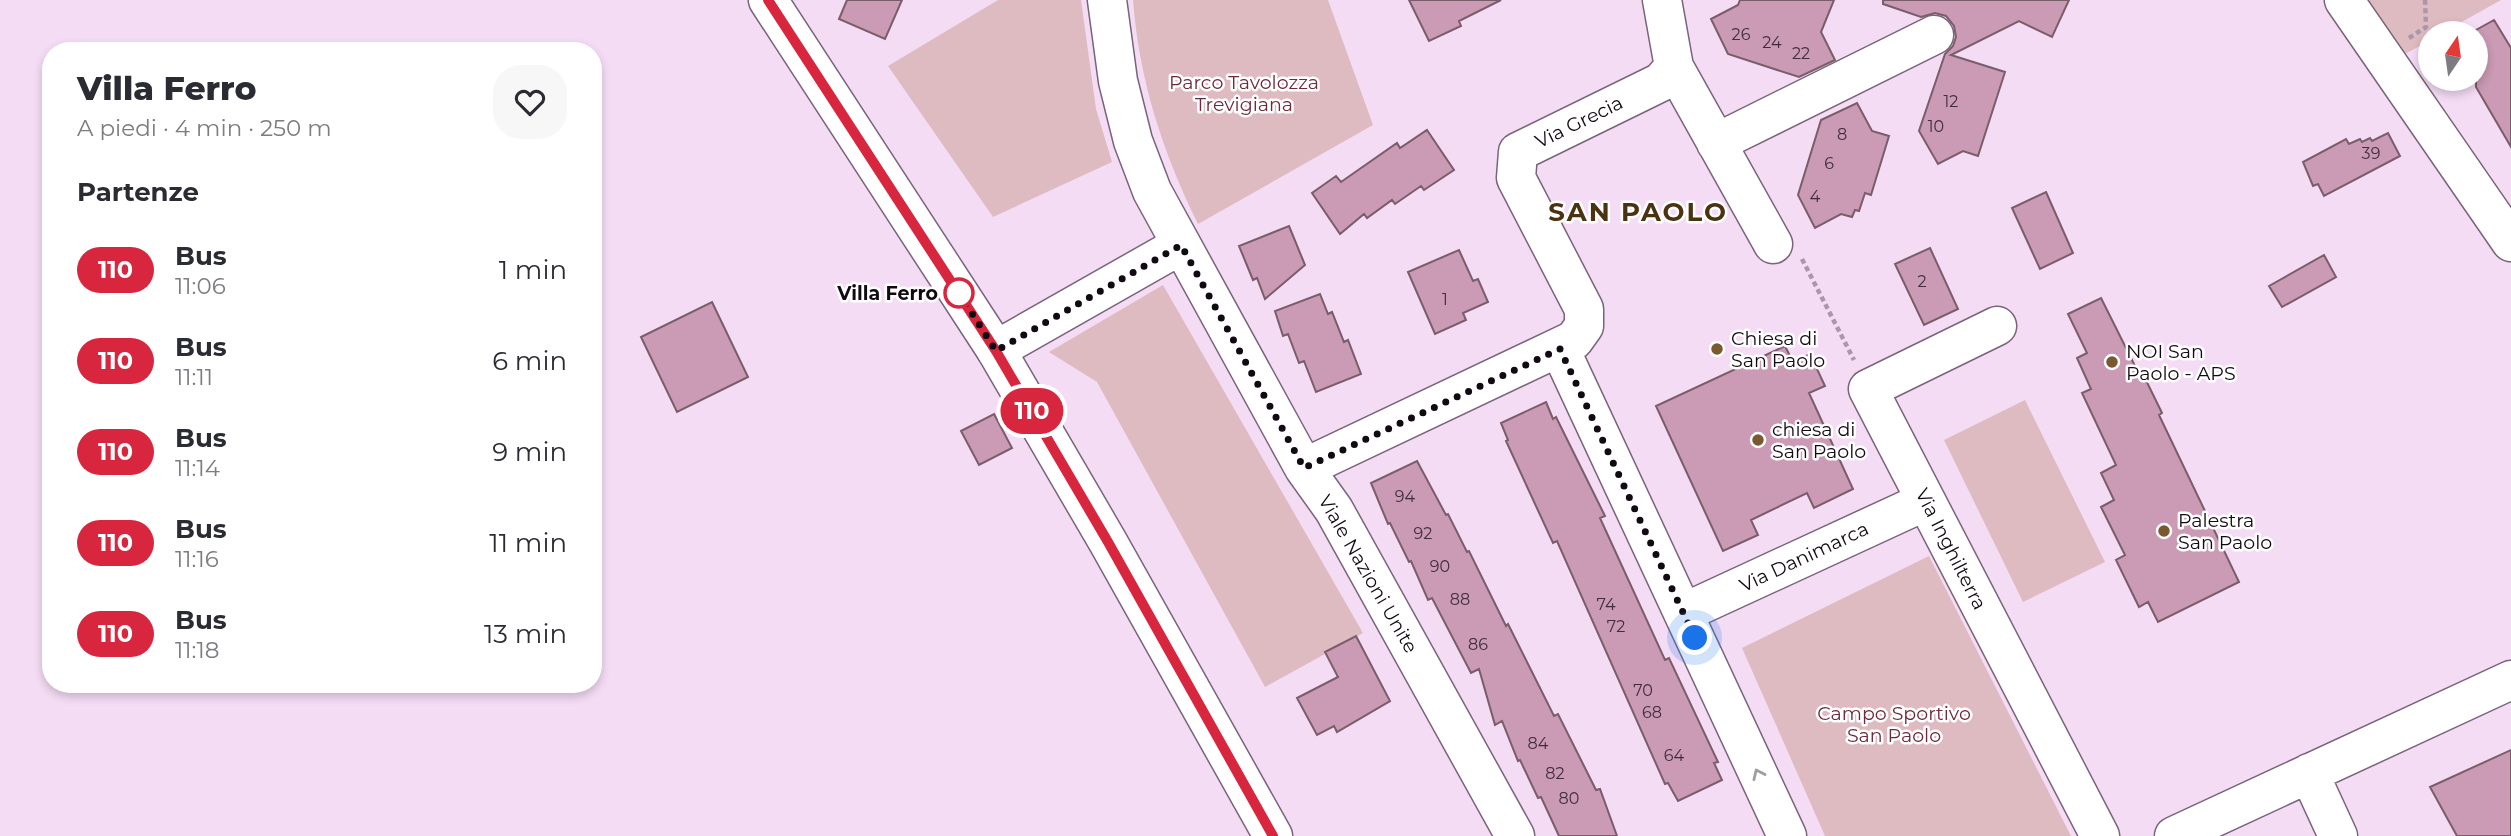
<!DOCTYPE html>
<html lang="it">
<head>
<meta charset="utf-8">
<style>
	:root { --surface:#fff; --page:#f7f7f7; --text:#2b2b33; --muted:#7c7c81 }
	body { margin:0; font-family:Montserrat,sans-serif; background:var(--page); color:var(--text); height:100vh; display:flex; flex-direction:column; font-size:26px; white-space:nowrap }
	* { box-sizing:border-box; margin:0 }
	p { font-size:23px; color:var(--muted) }
	.icon { flex:none; width:38px; height:38px; fill:none; stroke:currentColor; stroke-width:2; stroke-linecap:round; stroke-linejoin:round }
	.map { position:relative; flex:1; overflow:hidden }
	.details { position:absolute; left:42px; top:42px; width:560px; height:651px; display:flex; flex-direction:column; background:var(--surface); border-radius:28px; box-shadow:0 4px 10px #0003 }
	.details>* { flex:none }
	.badge { padding:0 14px; border-radius:23px; font-size:24px; line-height:46px }
	.needle { width:46px; rotate:13deg }
	.buttons { position:absolute; left:2418px; top:21px; display:grid; gap:14px }
	.buttons a { display:grid; place-items:center; width:70px; height:70px; border-radius:50%; background:var(--surface); box-shadow:0 4px 10px #0003; font-size:35px }
	.you { position:absolute; width:35px; height:35px; margin:-18px; border:5px solid #fff; border-radius:50%; background:#1a73e8; box-shadow:0 0 0 10px #1a73e833 }
	.map>.badge { position:absolute; translate:-50% -50%; box-shadow:0 0 0 4px #fff }
	h2 { padding:0 35px; font-size:26px; line-height:63px }
	.round { display:grid; place-items:center; flex:none; width:74px; height:74px; border-radius:28px; background:var(--page) }
	.headline { display:flex; align-items:center; justify-content:space-between; height:119px; padding:0 35px }
	h1 { font-size:33px; font-weight:800; line-height:52px }
	ul { padding:0; list-style:none }
	li { display:flex; align-items:center; gap:21px; height:91px; padding:0 35px }
	li div { flex:1 }
	li b { display:block; font-size:26px }
	li em { font-style:normal }
	li .badge { min-width:77px; font-weight:700; text-align:center }
	.map>svg:first-child { display:block }
	.green { fill:#debbc1 }
	.building { fill:#cb9ab4; stroke:#795d6b; stroke-width:2 }
	.lines { fill:none; stroke-linecap:round; stroke-linejoin:round }
	.minor-casing { stroke:#79647a; stroke-width:41 }
	.major-casing { stroke:#79647a; stroke-width:41 }
	.path { stroke:#aa97ab; stroke-width:4.5; stroke-dasharray:5 3.5; stroke-linecap:butt }
	.minor { stroke:#fff; stroke-width:38 }
	.major { stroke:#fff; stroke-width:38 }
	.oneway { stroke:#a09da0 }
	.line-casing { stroke:#fff; stroke-width:16 }
	.line { stroke:#d7263d; stroke-width:10 }
	.walk { stroke:#120a12; stroke-width:7; stroke-dasharray:0 12.6 }
	.stop-dot { fill:#fff; stroke:#d7263d; stroke-width:3.5 }
	.poi-dot { fill:#7a592f; stroke:#fff; stroke-width:2.5 }
	.labels { text-anchor:middle; dominant-baseline:central; stroke-width:5; stroke-linejoin:round; paint-order:stroke }
	.number-label { font-size:16px; fill:#402e3a }
	.park-label { font-size:19px; fill:#6e2a3b; stroke:#fff }
	.street-label { font-size:19px; fill:#120a12; stroke:#fff }
	.stop-label { font-size:19px; font-weight:bold; fill:#120a12; stroke:#fff; text-anchor:end }
	.poi-label { font-size:19px; fill:#120a12; stroke:#fff; text-anchor:start }
	.district-label { font-size:26px; font-weight:bold; letter-spacing:2px; fill:#4b3210; stroke:#fff }
</style>
</head>
<body>
<div class="map">
<svg width="2511" height="836" viewBox="0 0 2511 836">
	<rect width="100%" height="100%" fill="#f4dcf5"/>
	<path class="green" d="M998,0h83l15,109 16,53 -119,55 -105,-151z
		M1133,0h195l45,125 -175,99c-35,-71 -59,-144 -65,-224z
		M2367,0h134l-59,33h-11v7l-26,14z
		M1163,285l200,348 -98,54 -168,-305 -48,-30z
		M2025,400l80,162 -82,40 -79,-162z
		M1929,556l142,280h-246l-83,-188z"/>
	<path class="building" d="M847,0h55l-17,39 -46,-20z
		M1409,0h92l-42,21 2,5 -32,15z
		M1740,0h94l-13,32 14,28 -36,17 -71,-23 -17,-35 27,-14z
		M1883,0h186l-17,37 -33,-16 -68,34 54,17 -27,84 -15,-5 -25,13 -19,-33 26,-77 8,-8 3,-9 -2,-11 -8,-10 -11,-3 -14,4 -38,-13z
		M2494,20l17,28v99l-35,-60v-57z
		M1857,103l15,28 17,5 -18,59 -6,-2 -6,18 -4,-1 -3,7 -11,-3 -26,14 -17,-33 23,-75z
		M1427,130l27,40 -30,20 -3,-4 -26,18 -3,-4 -25,18 -3,-4 -24,20 -28,-41 24,-17 5,6 56,-39 3,5z
		M2388,133l12,23 -76,40 -6,-12 -5,2 -10,-24 43,-23 3,5 11,-5 2,3 8,-4 2,3z
		M2046,192l27,61 -33,16 -28,-61z
		M1289,226l16,39 -40,34 -8,-21 -4,2 -14,-34z
		M1930,248l28,61 -34,16 -29,-61z
		M1459,250l14,31 5,-2 10,23 -25,11 3,7 -31,14 -27,-62z
		M2324,255l12,22 -54,30 -13,-21z
		M1320,294l8,20 4,-2 12,30 4,-2 13,34 -45,18 -12,-31 -5,2 -11,-29 -5,2 -8,-25z
		M2101,298l37,74 3,-2 21,43 -3,2 80,167 -81,40 -10,-20 -9,5 -23,-47 9,-5 -24,-48 13,-7 -13,-27 15,-8 -34,-72 9,-4 -14,-31 10,-5 -19,-39z
		M712,302l36,75 -71,35 -36,-75z
		M1785,346l8,16 17,-8 15,32 -16,7 44,96 -39,19 -7,-15 -56,27 7,15 -35,16 -67,-145z
		M1546,402l7,17 3,-2 49,99 -5,2 65,142 4,-2 49,104 -4,1 8,17 -44,21 -10,-18 -3,1 -108,-243 -4,2 -47,-102 2,-1 -7,-17z
		M994,414l18,34 -33,17 -18,-34z
		M1417,461l29,54 2,-1 19,38 2,-1 37,75 2,-2 46,92 4,-2 38,76 4,-1 17,47h-58l-18,-39 -3,1 -18,-38 -2,1 -16,-40 -7,4 -16,-56 -8,4 -39,-75 -4,2 -17,-39 -2,1 -19,-39 -2,1 -17,-41z
		M1356,636l34,65 -53,31 -3,-6 -17,9 -20,-37 41,-21 -13,-25z
		M2511,750v86h-54l-27,-49z"/>
	<g class="lines">
		<defs>
			<path id="minor" d="M1107,0l11,81 15,60 19,50 152,277 30,42 181,326
				M2344,0l167,242
				M1674,67l99,177
				M1716,143l218,-108
				M1997,326l-129,63 232,447
				M1560,349l227,487
				M996,350l185,-105
				M1304,468l270,-128 10,-14v-17l-68,-131 2,-26 143,-70 13,-15 -12,-67
				M1683,613l243,-112
				M2309,773l29,63
				M2174,836l337,-156"/>
			<path id="major" d="M768,0l228,350 112,192 165,294"/>
		</defs>
		<use href="#minor" class="minor-casing"/>
		<use href="#major" class="major-casing"/>
		<path class="path" d="M2409,38l17,-11 -1,-27
			M1802,259l52,101"/>
		<use href="#minor" class="minor"/>
		<use href="#major" class="major"/>
	</g>
	<defs><path id="oneway-chevron" d="M-2-3.5L2.5 0L-2 3.5" fill="none" stroke-width="1.6" stroke-linecap="round" stroke-linejoin="round" transform="scale(1.75)"/></defs>
	<use class="oneway" href="#oneway-chevron" transform="translate(1758 774) rotate(-115)"/>
	<g class="lines">
		<defs>
			<path id="line" d="M768,0l228,351 112,191 165,294"/>
		</defs>
		<use href="#line" class="line-casing"/>
		<use href="#line" class="line"/>
		<path class="walk" d="M959,293l37,58 185,-106 123,223 256,-119 135,289"/>
	</g>
	<circle class="stop-dot" cx="959" cy="293" r="14"/>
	<g class="poi-dot">
		<circle cx="1717" cy="349" r="7"/>
		<circle cx="2112" cy="362" r="7"/>
		<circle cx="1758" cy="440" r="7"/>
		<circle cx="2164" cy="531" r="7"/>
	</g>
	<g class="labels">
		<g class="number-label">
			<text x="1741" y="34">26</text>
			<text x="1772" y="42">24</text>
			<text x="1801" y="53">22</text>
			<text x="1951" y="101">12</text>
			<text x="1936" y="126">10</text>
			<text x="1842" y="134">8</text>
			<text x="2371" y="153">39</text>
			<text x="1829" y="163">6</text>
			<text x="1815" y="196">4</text>
			<text x="1922" y="281">2</text>
			<text x="1445" y="299">1</text>
			<text x="1405" y="496">94</text>
			<text x="1423" y="533">92</text>
			<text x="1440" y="566">90</text>
			<text x="1460" y="599">88</text>
			<text x="1606" y="604">74</text>
			<text x="1616" y="626">72</text>
			<text x="1478" y="644">86</text>
			<text x="1643" y="690">70</text>
			<text x="1652" y="712">68</text>
			<text x="1538" y="743">84</text>
			<text x="1674" y="755">64</text>
			<text x="1555" y="773">82</text>
			<text x="1569" y="798">80</text>
		</g>
		<g class="park-label">
			<text x="1244" y="82">Parco Tavolozza<tspan x="1244" dy="22">Trevigiana</tspan></text>
			<text x="1894" y="713">Campo Sportivo<tspan x="1894" dy="22">San Paolo</tspan></text>
		</g>
		<g class="street-label">
			<text transform="translate(1579 122) rotate(-26)">Via Grecia</text>
			<text transform="translate(1951 549) rotate(63)">Via Inghilterra</text>
			<text transform="translate(1804 557) rotate(-25)">Via Danimarca</text>
			<text transform="translate(1368 574) rotate(60)">Viale Nazioni Unite</text>
		</g>
		<g class="stop-label">
			<text x="938" y="293">Villa Ferro</text>
		</g>
		<g class="poi-label">
			<text x="1731" y="338">Chiesa di<tspan x="1731" dy="22">San Paolo</tspan></text>
			<text x="2126" y="351">NOI San<tspan x="2126" dy="22">Paolo - APS</tspan></text>
			<text x="1772" y="429">chiesa di<tspan x="1772" dy="22">San Paolo</tspan></text>
			<text x="2178" y="520">Palestra<tspan x="2178" dy="22">San Paolo</tspan></text>
		</g>
		<g class="district-label">
			<text x="1638" y="212">SAN PAOLO</text>
		</g>
	</g>
</svg>
<div class="buttons">
<a><svg class="needle" viewBox="-14 -14 28 28"><path d="M0-13l5 13h-10z" fill="#e53935"/><path d="M0 13l5-13h-10z" fill="#7c7c81"/></svg></a>
</div>
<div class="you" style="left:1695px;top:638px"></div>
<b class="badge" style="left:1032px;top:411px;background:#d7263d;color:#fff">110</b>
<section class="details">
<div class="headline"><div><h1>Villa Ferro</h1><p>A piedi · 4 min · 250 m</p></div><a class="round"><svg class="icon" aria-label="heart" viewBox="0 0 24 24"><path d="M12 20l-8-8c-3-5 5-10 8-4 3-6 11-1 8 4z"/></svg></a></div>
<h2>Partenze</h2>
<ul>
<li><span class="badge" style="background:#d7263d;color:#fff">110</span><div><b>Bus</b><p>11:06</p></div><em>1 min</em></li>
<li><span class="badge" style="background:#d7263d;color:#fff">110</span><div><b>Bus</b><p>11:11</p></div><em>6 min</em></li>
<li><span class="badge" style="background:#d7263d;color:#fff">110</span><div><b>Bus</b><p>11:14</p></div><em>9 min</em></li>
<li><span class="badge" style="background:#d7263d;color:#fff">110</span><div><b>Bus</b><p>11:16</p></div><em>11 min</em></li>
<li><span class="badge" style="background:#d7263d;color:#fff">110</span><div><b>Bus</b><p>11:18</p></div><em>13 min</em></li>
</ul>
</section>
</div>
</body>
</html>
